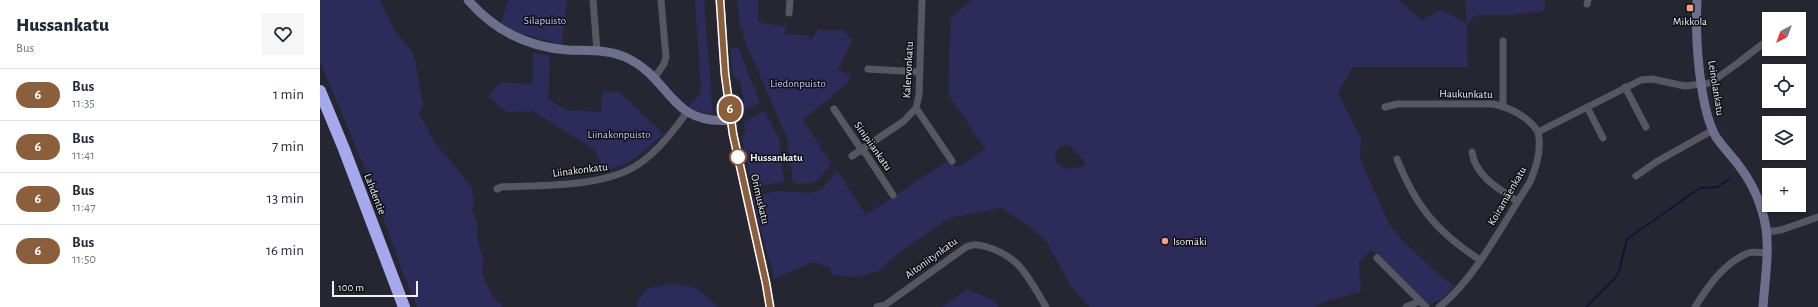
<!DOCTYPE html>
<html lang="en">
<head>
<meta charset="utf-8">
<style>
	:root { --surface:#fff; --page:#f6f6f7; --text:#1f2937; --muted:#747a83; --line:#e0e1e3 }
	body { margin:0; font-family:"Alegreya Sans",sans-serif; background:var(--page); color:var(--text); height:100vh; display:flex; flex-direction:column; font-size:15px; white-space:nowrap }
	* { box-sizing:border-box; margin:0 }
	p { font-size:13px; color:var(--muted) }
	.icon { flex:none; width:22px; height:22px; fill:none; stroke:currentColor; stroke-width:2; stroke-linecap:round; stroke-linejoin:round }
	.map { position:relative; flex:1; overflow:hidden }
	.drawer { display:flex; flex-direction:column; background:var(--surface); width:320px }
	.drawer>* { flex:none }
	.badge { padding:0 8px; border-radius:13px; font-size:14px; line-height:26px }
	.needle { width:26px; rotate:221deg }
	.tools { position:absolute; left:1442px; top:12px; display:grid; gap:8px }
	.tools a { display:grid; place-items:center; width:44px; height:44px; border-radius:0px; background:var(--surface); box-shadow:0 1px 3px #0004; font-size:20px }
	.scale { position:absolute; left:12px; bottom:10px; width:86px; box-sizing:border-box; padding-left:4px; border:2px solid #f0f0f8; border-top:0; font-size:11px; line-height:14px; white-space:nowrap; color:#f0f0f8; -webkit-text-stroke:3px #0f0f14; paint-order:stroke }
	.map>.badge { position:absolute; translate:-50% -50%; box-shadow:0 0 0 2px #fff }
	.round { display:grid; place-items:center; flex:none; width:42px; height:42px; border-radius:0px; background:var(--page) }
	.head { display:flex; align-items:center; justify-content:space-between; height:68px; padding:0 16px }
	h1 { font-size:19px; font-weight:800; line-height:30px }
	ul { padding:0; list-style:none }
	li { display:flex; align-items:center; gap:12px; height:52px; padding:0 16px; border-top:1px solid var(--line) }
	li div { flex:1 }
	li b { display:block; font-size:15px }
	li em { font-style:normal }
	li .badge { min-width:44px; font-weight:700; text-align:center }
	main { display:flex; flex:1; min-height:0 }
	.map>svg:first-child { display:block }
	.green { fill:#2c2b59; fill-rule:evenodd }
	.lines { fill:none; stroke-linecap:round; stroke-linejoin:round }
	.stream { stroke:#130b3c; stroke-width:1.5 }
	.street { stroke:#565763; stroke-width:7 }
	.secondary { stroke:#6e6f8c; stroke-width:9 }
	.highway { stroke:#a6a8ed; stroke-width:12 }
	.line-casing { stroke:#fff; stroke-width:9 }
	.line { stroke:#8b5e3c; stroke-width:6 }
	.poi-dot { fill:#f2a07f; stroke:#0f0f14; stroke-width:1.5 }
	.stop-dot { fill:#fff; stroke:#8b5e3c; stroke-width:2 }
	.labels { text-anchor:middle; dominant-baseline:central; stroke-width:3; stroke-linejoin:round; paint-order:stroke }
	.park-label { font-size:11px; fill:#c6c9fc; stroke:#0f0f14 }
	.poi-label { font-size:11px; fill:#f0f0f8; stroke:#0f0f14 }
	.street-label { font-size:11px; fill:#f0f0f8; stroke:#0f0f14 }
	.stop-label { font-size:11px; font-weight:bold; fill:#f0f0f8; stroke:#0f0f14; text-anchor:start }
</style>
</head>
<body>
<main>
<section class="drawer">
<div class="head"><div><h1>Hussankatu</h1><p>Bus</p></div><a class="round"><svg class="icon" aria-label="heart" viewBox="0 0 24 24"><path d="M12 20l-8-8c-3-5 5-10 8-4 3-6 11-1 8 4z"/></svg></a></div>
<ul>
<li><span class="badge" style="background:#8b5e3c;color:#fff">6</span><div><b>Bus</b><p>11:35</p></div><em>1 min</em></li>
<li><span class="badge" style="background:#8b5e3c;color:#fff">6</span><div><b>Bus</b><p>11:41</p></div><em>7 min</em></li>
<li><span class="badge" style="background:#8b5e3c;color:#fff">6</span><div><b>Bus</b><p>11:47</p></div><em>13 min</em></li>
<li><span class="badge" style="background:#8b5e3c;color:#fff">6</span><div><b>Bus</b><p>11:50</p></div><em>16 min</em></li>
</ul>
</section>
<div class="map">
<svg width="1498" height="307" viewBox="0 0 1498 307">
	<rect width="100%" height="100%" fill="#252631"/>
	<path class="green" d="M0,0h60l15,31 19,23 9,51 -4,8 16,30 20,23 17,22 2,16 -2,7 5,12 1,20 6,16 -2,15 12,24 10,9h-87l-17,-42 -29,-82 -51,-121z
		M188,0h59l-5,45 -43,-12 -18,-10z
		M375,0h9l9,115 -7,-1 -18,-7 13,-15z
		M417,0h21v22l29,5 -3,7 23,1 4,5 7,-10h26l8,11 -14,29 14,6 -8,10 -41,34 28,43c-13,18 -14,23 -38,20l-6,-45 -44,-101 1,-5 -4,-5z
		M652,0h427l23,20 19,-10 26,13 -2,-23h80l-1,11 -32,4h-36l-9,9 1,43h-115l-15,26 23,46 -1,19 28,64 14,18 35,33 17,13 -12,13 -13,6 -58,-55 -12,13 2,29 -34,9 -13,6h-225l-19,-22 -24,-44 -17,-15 -28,-18 -52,10 -52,36 -18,17 -23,6 -24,-2 -2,-8 -17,-5 -39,17 -21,-79 2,-4 23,-5 32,2 11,-3 16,-19 29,44 80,-53 13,5 26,-18 -37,-55 3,-77zM744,145l6,1 11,11 4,7 -5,3 -15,2 -8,-6c-3,-6 -1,-16 7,-18z
		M418,47l22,56 -17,9 1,-12 -4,-19 -7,-5 -3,-27z
		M213,53l17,3 -2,43 18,11 35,2 1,-21 17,1 45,42 -31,26 -28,12 -10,-22 -62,-39 -27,1 -18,-16 12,-14 32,2z
		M444,111l15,27 5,44 -32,5 -10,-49 3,-6 -1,-10z
		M353,283l25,6 20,18h-81v-4l9,-14z
		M647,289l26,11 6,7h-57z"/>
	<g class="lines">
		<path class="stream" d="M1266,307l29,-29 4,-7 8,-32 73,-51 18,-1 11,-8"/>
		<path class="street" d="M273,0l4,51
			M1267,4l1,-4
			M469,13l1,-13
			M1472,19h1
			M548,69l52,3
			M335,77l9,-13 2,-7 -5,-57
			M1305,87l21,40
			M1065,107l12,-3h96c16,3 36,13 45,28
			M1183,107v-66
			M1267,107l16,31
			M596,108l36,53
			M514,109l27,40 5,5 27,41
			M1152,152c3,24 27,37 45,49
			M532,156l52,-35 12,-13 3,-13 3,-95
			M1077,159c19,48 40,73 83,101
			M1316,176l20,-14 57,-32
			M177,189l4,-2c40,-2 99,0 133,-20 21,-12 39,-35 53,-55
			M1447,232l14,-2 37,-13
			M1057,258l49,49
			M557,307l8,-2 81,-58c8,-4 13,-2 21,0 34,10 42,32 59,60
			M1086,307l14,-6
			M1119,307c35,-26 66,-87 91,-125 6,-14 12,-34 8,-50l103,-52 11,-1 33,7 25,-3 28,-20 31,-24
			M1375,307c13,-21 29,-44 53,-54 6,-2 13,0 19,0"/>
		<path class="secondary" d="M148,0c26,30 60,47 100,50 19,1 39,-1 57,7 47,21 44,69 106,63
			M400,0l5,74 8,60 33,149 4,24
			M1377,0c-2,35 2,107 19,137 6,9 14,17 21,26 11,14 20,30 25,48 10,30 3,65 1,96"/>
		<path class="highway" d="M0,91l24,58 60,158"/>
	</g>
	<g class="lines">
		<defs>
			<path id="line" d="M400,0l5,74 8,60 33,149 4,24"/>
		</defs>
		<use href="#line" class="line-casing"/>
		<use href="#line" class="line"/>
	</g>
	<g class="poi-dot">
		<rect x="1366" y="4" width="8" height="8" rx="2"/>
		<circle cx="845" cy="241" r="4"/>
	</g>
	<circle class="stop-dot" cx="418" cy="157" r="8"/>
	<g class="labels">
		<g class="park-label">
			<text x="225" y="20">Silapuisto</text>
			<text x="478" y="83">Liedonpuisto</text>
			<text x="299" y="134">Liinakonpuisto</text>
		</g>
		<g class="poi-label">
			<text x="1370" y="21">Mikkola</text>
			<text x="853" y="241" text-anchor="start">Isomäki</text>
		</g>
		<g class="street-label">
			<text transform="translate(588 70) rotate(-87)">Kalervonkatu</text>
			<text transform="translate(1396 88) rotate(81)">Leinolankatu</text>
			<text transform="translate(1146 94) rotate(1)">Haukunkatu</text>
			<text transform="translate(553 146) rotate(55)">Sinipiiankatu</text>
			<text transform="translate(260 170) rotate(-7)">Liinakonkatu</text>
			<text transform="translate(55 194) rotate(69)">Lahdentie</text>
			<text transform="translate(1187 196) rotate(-60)">Koiramäenkatu</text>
			<text transform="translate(440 199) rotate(77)">Orimuskatu</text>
			<text transform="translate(611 258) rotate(-36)">Aitoniitynkatu</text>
		</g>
		<g class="stop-label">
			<text x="430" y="157">Hussankatu</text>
		</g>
	</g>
</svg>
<div class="tools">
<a><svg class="needle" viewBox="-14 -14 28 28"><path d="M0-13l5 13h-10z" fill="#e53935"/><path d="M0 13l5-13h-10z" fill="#747a83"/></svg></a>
<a><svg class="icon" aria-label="locate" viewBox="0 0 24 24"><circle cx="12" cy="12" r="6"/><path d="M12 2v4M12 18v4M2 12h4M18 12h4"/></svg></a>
<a><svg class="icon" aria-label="layers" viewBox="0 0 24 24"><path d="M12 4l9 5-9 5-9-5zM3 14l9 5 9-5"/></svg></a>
<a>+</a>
</div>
<div class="scale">100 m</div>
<b class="badge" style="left:410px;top:109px;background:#8b5e3c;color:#fff">6</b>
</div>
</main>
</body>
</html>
